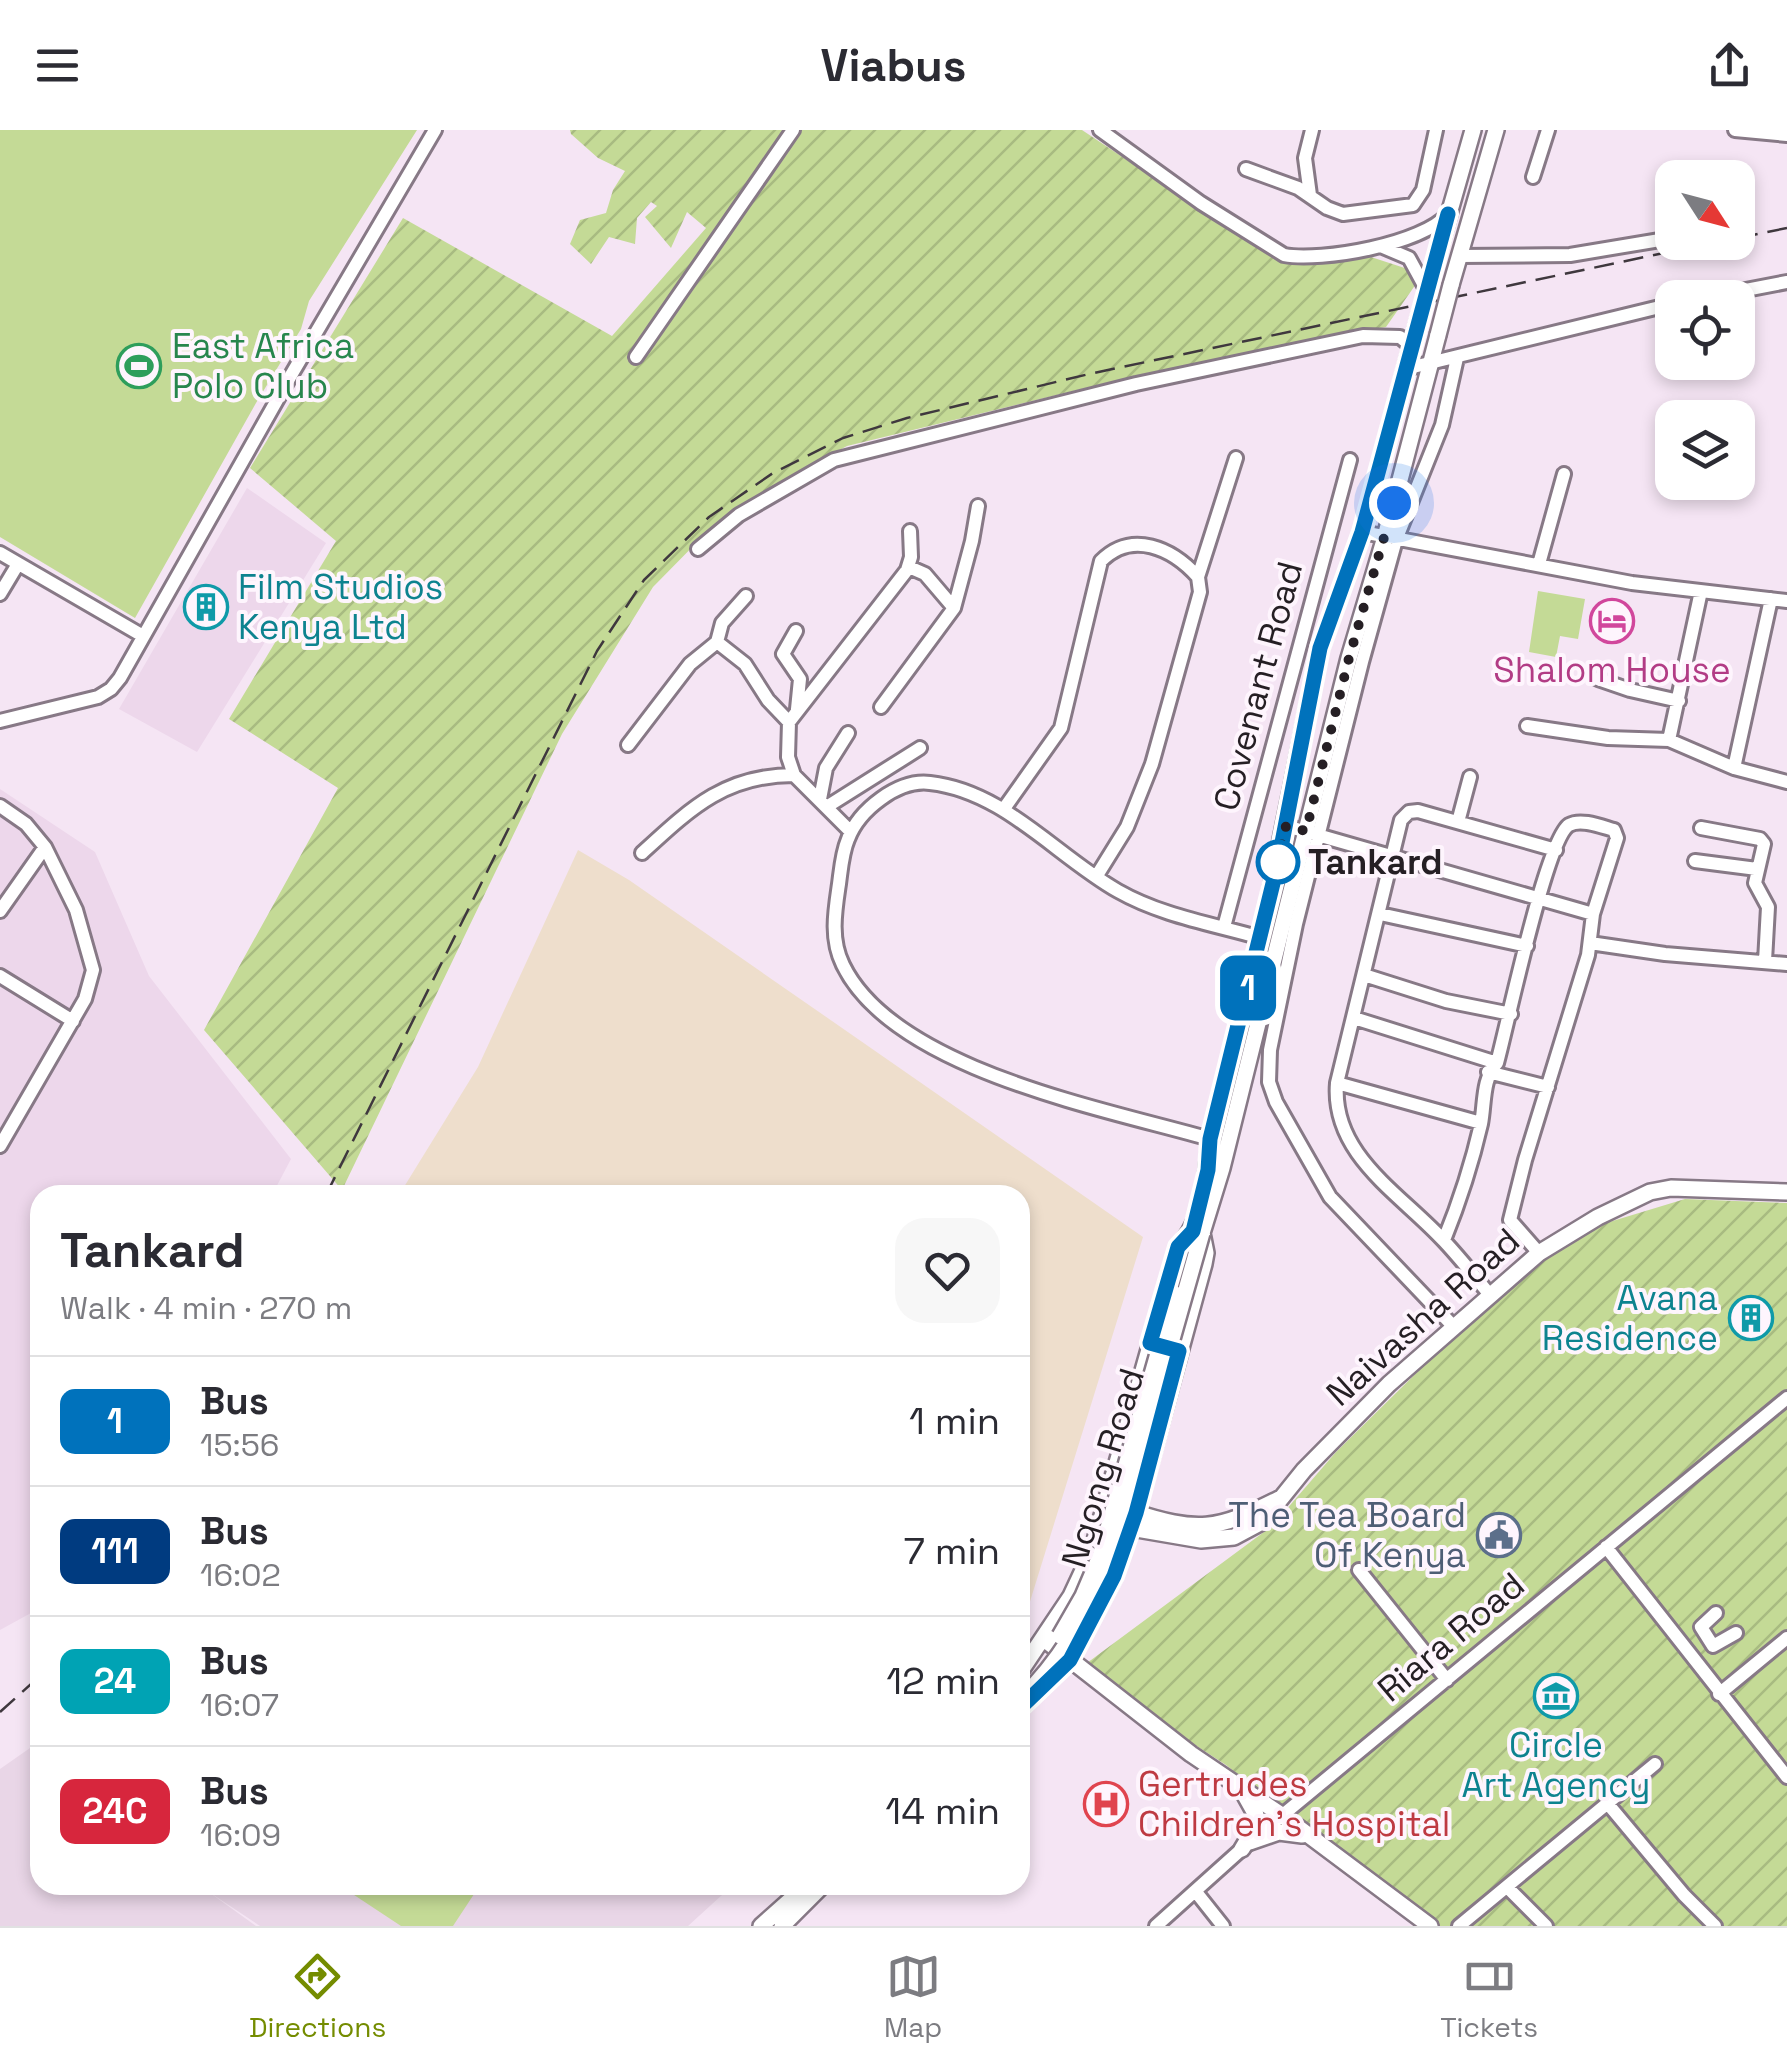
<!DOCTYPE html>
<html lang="en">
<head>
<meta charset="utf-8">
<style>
	:root { --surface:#fff; --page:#f7f7f7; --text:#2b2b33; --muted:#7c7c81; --line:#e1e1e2; --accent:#748c00 }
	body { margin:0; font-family:"Space Grotesk",sans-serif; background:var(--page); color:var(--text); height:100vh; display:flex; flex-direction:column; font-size:38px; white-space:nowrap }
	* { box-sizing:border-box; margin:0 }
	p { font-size:32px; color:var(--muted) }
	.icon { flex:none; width:55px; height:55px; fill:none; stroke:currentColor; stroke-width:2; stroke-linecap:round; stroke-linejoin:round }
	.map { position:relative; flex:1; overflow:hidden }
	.side { position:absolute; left:30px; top:1055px; width:1000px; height:710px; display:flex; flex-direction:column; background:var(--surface); border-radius:30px; box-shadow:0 5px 15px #0003 }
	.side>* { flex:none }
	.badge { padding:0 20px; border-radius:15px; font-size:35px; line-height:65px }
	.needle { width:65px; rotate:126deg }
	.buttons { position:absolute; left:1655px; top:30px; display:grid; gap:20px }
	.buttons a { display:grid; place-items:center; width:100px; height:100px; border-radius:20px; background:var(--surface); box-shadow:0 5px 15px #0003; font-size:50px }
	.you { position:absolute; width:50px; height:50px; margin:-25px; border:8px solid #fff; border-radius:50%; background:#1a73e8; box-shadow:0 0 0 15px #1a73e833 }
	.map>.badge { position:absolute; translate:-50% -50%; box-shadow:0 0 0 5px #fff }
	.round { display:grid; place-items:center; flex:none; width:105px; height:105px; border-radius:30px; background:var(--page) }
	.summary { display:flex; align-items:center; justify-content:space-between; height:170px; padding:0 30px }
	h1 { font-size:48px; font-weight:700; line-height:75px }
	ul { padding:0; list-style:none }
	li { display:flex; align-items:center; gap:30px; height:130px; padding:0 30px; border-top:2px solid var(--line) }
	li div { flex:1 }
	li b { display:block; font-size:38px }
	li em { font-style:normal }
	li .badge { min-width:110px; font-weight:700; text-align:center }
	header { display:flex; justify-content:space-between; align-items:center; height:130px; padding:0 30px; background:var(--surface); font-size:45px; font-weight:700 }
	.tabs { display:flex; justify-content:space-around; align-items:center; height:140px; border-top:2px solid var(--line); background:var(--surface); font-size:28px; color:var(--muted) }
	.tabs a { display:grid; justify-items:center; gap:5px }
	.tabs .on { color:var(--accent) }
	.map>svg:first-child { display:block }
	.built { fill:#edd7eb }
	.education { fill:#e9d6e7 }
	.medical { fill:#eedecc }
	.grass { fill:#c4da96 }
	.garden { fill:url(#garden-furrows) }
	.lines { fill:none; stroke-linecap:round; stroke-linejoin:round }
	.minor-casing { stroke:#877986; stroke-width:18 }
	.major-casing { stroke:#877986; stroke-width:20 }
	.minor { stroke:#fff; stroke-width:12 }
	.major { stroke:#fff; stroke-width:15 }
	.rail { stroke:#3f383e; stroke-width:2.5; stroke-dasharray:20 10; stroke-linecap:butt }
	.major-bridge-casing { stroke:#877986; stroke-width:20; stroke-linecap:butt }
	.major-bridge { stroke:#fff; stroke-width:15 }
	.line-casing { stroke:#fff; stroke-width:22 }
	.line { stroke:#0072bc; stroke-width:15 }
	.walk { stroke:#251f24; stroke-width:10; stroke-dasharray:0 18 }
	.stop-dot { fill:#fff; stroke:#0072bc; stroke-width:5 }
	.labels { text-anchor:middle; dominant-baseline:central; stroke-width:8; stroke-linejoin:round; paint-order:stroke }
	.leisure-label { font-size:35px; fill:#27864d; stroke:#fef5fd; text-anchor:start }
	.culture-label { font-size:35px; fill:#0d838f; stroke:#fef5fd; text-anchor:start }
	.hotel-label { font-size:35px; fill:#b23c85; stroke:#fef5fd }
	.street-label { font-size:35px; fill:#251f24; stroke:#fef5fd }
	.stop-label { font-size:35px; font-weight:bold; fill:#251f24; stroke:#fef5fd; text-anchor:start }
	.service-label { font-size:35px; fill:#4e5e75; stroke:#fef5fd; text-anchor:end }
	.health-label { font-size:35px; fill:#be3a42; stroke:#fef5fd; text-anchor:start }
</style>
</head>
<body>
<header><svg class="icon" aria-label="menu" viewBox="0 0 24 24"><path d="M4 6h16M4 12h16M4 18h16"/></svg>Viabus<svg class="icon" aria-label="share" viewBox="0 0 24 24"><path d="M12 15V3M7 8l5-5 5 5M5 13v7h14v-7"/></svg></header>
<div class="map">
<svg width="1787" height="1796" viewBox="0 0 1787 1796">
	<defs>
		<pattern id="garden-furrows" width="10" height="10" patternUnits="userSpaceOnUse" patternTransform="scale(2.5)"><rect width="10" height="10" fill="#c4da96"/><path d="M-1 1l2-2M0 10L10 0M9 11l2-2" fill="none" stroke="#a8bb81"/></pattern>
	</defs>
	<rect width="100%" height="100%" fill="#f5e5f4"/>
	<path class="built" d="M247,358l79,55 -129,209 -78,-43z
		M0,659l95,63 54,124 142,183 -19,36h-232v408l-9,10 -31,17z"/>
	<path class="education" d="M40,1611v144h693l-45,41h-428l-54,-36 50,36h-256v-157z"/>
	<path class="medical" d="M578,720l51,30 514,357 -115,371 -8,8v-421h-621l79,-128z"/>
	<path class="grass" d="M0,0h417l-108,171 -8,28 -45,74 -121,215 -135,-81z
		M1538,461l47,8 -7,40 -18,-3 -4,21 -27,-5z
		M339,1755h141l-27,41h-52z"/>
	<path class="garden" d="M570,0h512l189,126 24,6 76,-5 52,17 -37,53 -239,46 -300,73 -65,35 -70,46 -59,60 -91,147 -220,456 -138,-160 134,-242 -109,-69 107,-178 -86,-73 153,-250 209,118 94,-108 -19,-16 -16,36 -26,-31 12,-11 -6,-4 -14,16 -2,26 -26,-7 -18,27 -21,-20 10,-24 26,-7 7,-23 12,-19 -27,-13 -27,-24z
		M1685,1069l102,4v723h-354l-207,-161 -62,-40 -77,-62 185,-137 64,-74 121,-119 77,-67 72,-43z"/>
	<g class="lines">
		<defs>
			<path id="minor" d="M1100,0l101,73 83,52c37,7 139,-11 164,-41
				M1735,0l52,5
				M1246,39l52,19 29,20 16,6 70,-9 10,-15 13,-60
				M1533,47l15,-47
				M1310,65l-5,-37 7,-28
				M1383,117l26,11 18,33
				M1459,126l111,-1 102,-17
				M1704,168l83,-16
				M636,227l157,-227
				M1405,239l267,-65
				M1362,402l270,51 155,18
				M698,419l41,-34 95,-55 302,-76 227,-48 37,1 12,10
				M0,423l143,83
				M1539,434l25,-90
				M1198,447l38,-119
				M0,464l18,-30
				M746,466l-24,27 -5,19 28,22 23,36 21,22
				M1771,469l-37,169 53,14
				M954,478l18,-67 6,-35
				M796,501l-13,23 17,25 -3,30
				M1598,549l32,11 49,11
				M881,577l73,-99 -29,-34 -16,-7
				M0,591l98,-24 13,-8 9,-11 170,-301 145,-247
				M1527,596l81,12 61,2 32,-149
				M1669,610l65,28
				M628,615l62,-81 27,-22
				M820,669l6,-31 22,-35
				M0,676l26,18 19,23 31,63 17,60 -8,29 -85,147
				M828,676l92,-58
				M1003,680l58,-82 40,-167c31,-31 71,-13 97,16l2,15 -48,172 -25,63 -31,50
				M1458,692l12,-45
				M1286,696l307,88
				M1701,698l59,11 4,5 -9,39 13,24 -3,54
				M851,702l-57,-57 -6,-18 1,-35 118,-152 4,-13 -1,-26
				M642,723c49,-45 83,-78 152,-78
				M1695,731l62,8
				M0,781l45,-64
				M1380,784l147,32
				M1224,797l126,-467
				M1590,813l75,11 122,10
				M1364,845l82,26 65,13
				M0,846l73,45
				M1354,888l143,45
				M1488,942l60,15
				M1337,953l144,40
				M1210,1009c-104,-30 -316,-69 -367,-174 -13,-26 -8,-54 -4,-81 2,-15 3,-31 9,-45 11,-29 50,-60 82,-56 74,8 126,73 188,108 44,25 95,33 143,47
				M1444,1110c15,-37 28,-77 37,-116 4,-21 1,-45 16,-61 10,-36 49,-223 72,-238 12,-7 34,2 45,5l3,8 -24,76 -5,41 -63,205 -15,60 29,33
				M1490,1165c-15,-18 -30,-37 -46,-54 -43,-47 -113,-86 -107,-158l64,-263 8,-8 9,-1 138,39
				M1454,1197l-124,-130 -54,-95 -7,-20 1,-32 26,-126 66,-262 34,-122 46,-115 15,-67
				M1606,1417l181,230
				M1359,1440l88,110
				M1716,1483l-15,14 12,19 23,-13
				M1719,1564l68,-56
				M1608,1674l76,91 31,31
				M1507,1757l39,39
				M1196,1762l27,34
				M1156,1796l88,-79 543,-449
				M1459,1796l196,-162"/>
			<path id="major" d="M1451,155l45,-155
				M1427,161l46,-161
				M1130,1381c69,22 85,20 149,-12
				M1125,1397l76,13 33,-3 28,-15 42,-52 85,-86 150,-131 59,-36 52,-25 21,-4 116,4
				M1044,1509l147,115 92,62 147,110
				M1020,1542l51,-76 21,-45 86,-304c26,-27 29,-71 32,-108l51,-201 59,-289 42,-117 54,-202
				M1020,1578l50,-48 44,-83 22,-64 68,-249 2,-11 -4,-20 20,-65 127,-510 36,-121 53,-202
				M1250,1712l29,-10 23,3
				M1242,1719l9,-15 5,-19 -14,-25
				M761,1796l46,-41
				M782,1796l41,-41"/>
		</defs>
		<use href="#minor" class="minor-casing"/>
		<use href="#major" class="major-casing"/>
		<use href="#minor" class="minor"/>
		<use href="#major" class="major"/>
		<path class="rail" d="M1738,108l49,-10
			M326,1065l271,-544 47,-71 65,-63 64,-44 70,-35 64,-20 182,-44 627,-132
			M0,1582l40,-36"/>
		<defs>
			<path id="major-bridge" d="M1416,200l11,-39
				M1438,205l13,-50
				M1060,1506l23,-40 17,-40 75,-262
				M1020,1570c39,-37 65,-83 87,-131l95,-336"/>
		</defs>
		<use href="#major-bridge" class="major-bridge-casing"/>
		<use href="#major-bridge" class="major-bridge"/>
	</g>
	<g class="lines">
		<defs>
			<path id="line" d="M1020,1578l50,-48 44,-84 22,-63 43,-162 -29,-8 28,-96 15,-16 15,-61 2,-31 68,-276 42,-215 42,-116 86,-318"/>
		</defs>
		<use href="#line" class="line-casing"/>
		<use href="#line" class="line"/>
		<path class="walk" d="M1278,732l8,-36 20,5 43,-173 45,-155"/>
	</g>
	<defs>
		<symbol id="stadium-ring" viewBox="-11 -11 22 22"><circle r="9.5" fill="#fef5fd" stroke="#2e9e5b" stroke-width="1.5"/><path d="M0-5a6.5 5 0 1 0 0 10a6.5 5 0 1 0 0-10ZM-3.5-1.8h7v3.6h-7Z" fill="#2e9e5b"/></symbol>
		<symbol id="building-ring" viewBox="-11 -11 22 22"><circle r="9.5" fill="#fef5fd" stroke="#0f9aa8" stroke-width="1.5"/><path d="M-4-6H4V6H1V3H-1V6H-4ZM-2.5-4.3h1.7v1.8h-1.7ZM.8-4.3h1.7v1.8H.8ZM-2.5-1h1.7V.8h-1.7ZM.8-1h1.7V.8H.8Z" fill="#0f9aa8"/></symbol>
		<symbol id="hotel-ring" viewBox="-11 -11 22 22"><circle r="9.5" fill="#fef5fd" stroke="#d1479c" stroke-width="1.5"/><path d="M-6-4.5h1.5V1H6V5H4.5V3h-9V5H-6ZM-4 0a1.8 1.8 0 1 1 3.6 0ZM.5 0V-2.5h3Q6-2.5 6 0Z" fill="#d1479c"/></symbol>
		<symbol id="civic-ring" viewBox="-11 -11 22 22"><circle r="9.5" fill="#fef5fd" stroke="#5c6f8a" stroke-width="1.5"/><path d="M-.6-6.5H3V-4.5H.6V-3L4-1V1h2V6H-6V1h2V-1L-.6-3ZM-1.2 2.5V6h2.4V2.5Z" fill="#5c6f8a"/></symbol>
		<symbol id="museum-ring" viewBox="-11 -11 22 22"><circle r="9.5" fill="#fef5fd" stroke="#0f9aa8" stroke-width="1.5"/><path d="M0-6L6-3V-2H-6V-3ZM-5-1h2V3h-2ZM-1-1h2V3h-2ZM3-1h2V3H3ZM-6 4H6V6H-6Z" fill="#0f9aa8"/></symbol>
		<symbol id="hospital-ring" viewBox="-11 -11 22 22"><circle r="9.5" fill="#fef5fd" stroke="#e0444e" stroke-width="1.5"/><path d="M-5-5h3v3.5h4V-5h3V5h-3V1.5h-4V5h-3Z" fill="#e0444e"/></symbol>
	</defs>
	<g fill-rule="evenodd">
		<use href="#stadium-ring" x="114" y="211" width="50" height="50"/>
		<use href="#building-ring" x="181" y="452" width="50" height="50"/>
		<use href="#hotel-ring" x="1587" y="466" width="50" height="50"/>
		<use href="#building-ring" x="1726" y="1163" width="50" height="50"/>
		<use href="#civic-ring" x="1474" y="1380" width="50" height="50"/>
		<use href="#museum-ring" x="1531" y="1541" width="50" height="50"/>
		<use href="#hospital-ring" x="1081" y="1649" width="50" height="50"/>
	</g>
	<circle class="stop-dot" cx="1278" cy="732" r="20"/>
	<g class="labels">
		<g class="leisure-label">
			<text x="172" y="216">East Africa<tspan x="172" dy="40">Polo Club</tspan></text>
		</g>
		<g class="culture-label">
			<text x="238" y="457">Film Studios<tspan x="238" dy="40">Kenya Ltd</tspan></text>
			<text x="1718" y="1168" text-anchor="end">Avana<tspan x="1718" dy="40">Residence</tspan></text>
			<text x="1556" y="1615" text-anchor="middle">Circle<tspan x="1556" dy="40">Art Agency</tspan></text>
		</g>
		<g class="hotel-label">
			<text x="1612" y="540">Shalom House</text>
		</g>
		<g class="street-label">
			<text transform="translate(1258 556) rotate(-75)">Covenant Road</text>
			<text transform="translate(1423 1187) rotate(-42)">Naivasha Road</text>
			<text transform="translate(1103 1338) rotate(-73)">Ngong Road</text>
			<text transform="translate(1451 1507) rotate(-40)">Riara Road</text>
		</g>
		<g class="stop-label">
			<text x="1308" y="732">Tankard</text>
		</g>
		<g class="service-label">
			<text x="1466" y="1385">The Tea Board<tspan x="1466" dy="40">Of Kenya</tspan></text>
		</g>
		<g class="health-label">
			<text x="1138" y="1654">Gertrudes<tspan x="1138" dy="40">Children's Hospital</tspan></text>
		</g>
	</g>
</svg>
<div class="buttons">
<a><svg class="needle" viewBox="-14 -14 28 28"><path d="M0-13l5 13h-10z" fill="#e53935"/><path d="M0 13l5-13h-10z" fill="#7c7c81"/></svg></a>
<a><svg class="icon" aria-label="locate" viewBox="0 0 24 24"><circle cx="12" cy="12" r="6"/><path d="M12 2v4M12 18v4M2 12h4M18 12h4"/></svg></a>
<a><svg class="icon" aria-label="layers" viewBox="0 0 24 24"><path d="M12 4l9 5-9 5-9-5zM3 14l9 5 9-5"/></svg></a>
</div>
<div class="you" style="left:1394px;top:373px"></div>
<b class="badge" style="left:1248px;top:858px;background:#0072bc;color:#fff">1</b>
<section class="side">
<div class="summary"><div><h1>Tankard</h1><p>Walk · 4 min · 270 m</p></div><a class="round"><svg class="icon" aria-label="heart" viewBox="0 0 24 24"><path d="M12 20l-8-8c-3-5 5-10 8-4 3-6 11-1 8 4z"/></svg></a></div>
<ul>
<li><span class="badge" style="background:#0072bc;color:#fff">1</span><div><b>Bus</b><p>15:56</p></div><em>1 min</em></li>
<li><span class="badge" style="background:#003b80;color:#fff">111</span><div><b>Bus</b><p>16:02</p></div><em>7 min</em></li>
<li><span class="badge" style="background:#00a3b4;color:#fff">24</span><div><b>Bus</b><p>16:07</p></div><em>12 min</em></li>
<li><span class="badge" style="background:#d7263d;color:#fff">24C</span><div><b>Bus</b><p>16:09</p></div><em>14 min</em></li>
</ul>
</section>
</div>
<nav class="tabs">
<a class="on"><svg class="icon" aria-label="directions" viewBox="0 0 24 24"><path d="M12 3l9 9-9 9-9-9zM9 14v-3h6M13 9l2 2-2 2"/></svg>Directions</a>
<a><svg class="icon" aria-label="map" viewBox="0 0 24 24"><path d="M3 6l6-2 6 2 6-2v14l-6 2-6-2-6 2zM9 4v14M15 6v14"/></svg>Map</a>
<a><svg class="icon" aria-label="tickets" viewBox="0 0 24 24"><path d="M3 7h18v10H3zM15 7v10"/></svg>Tickets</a>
</nav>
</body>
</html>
